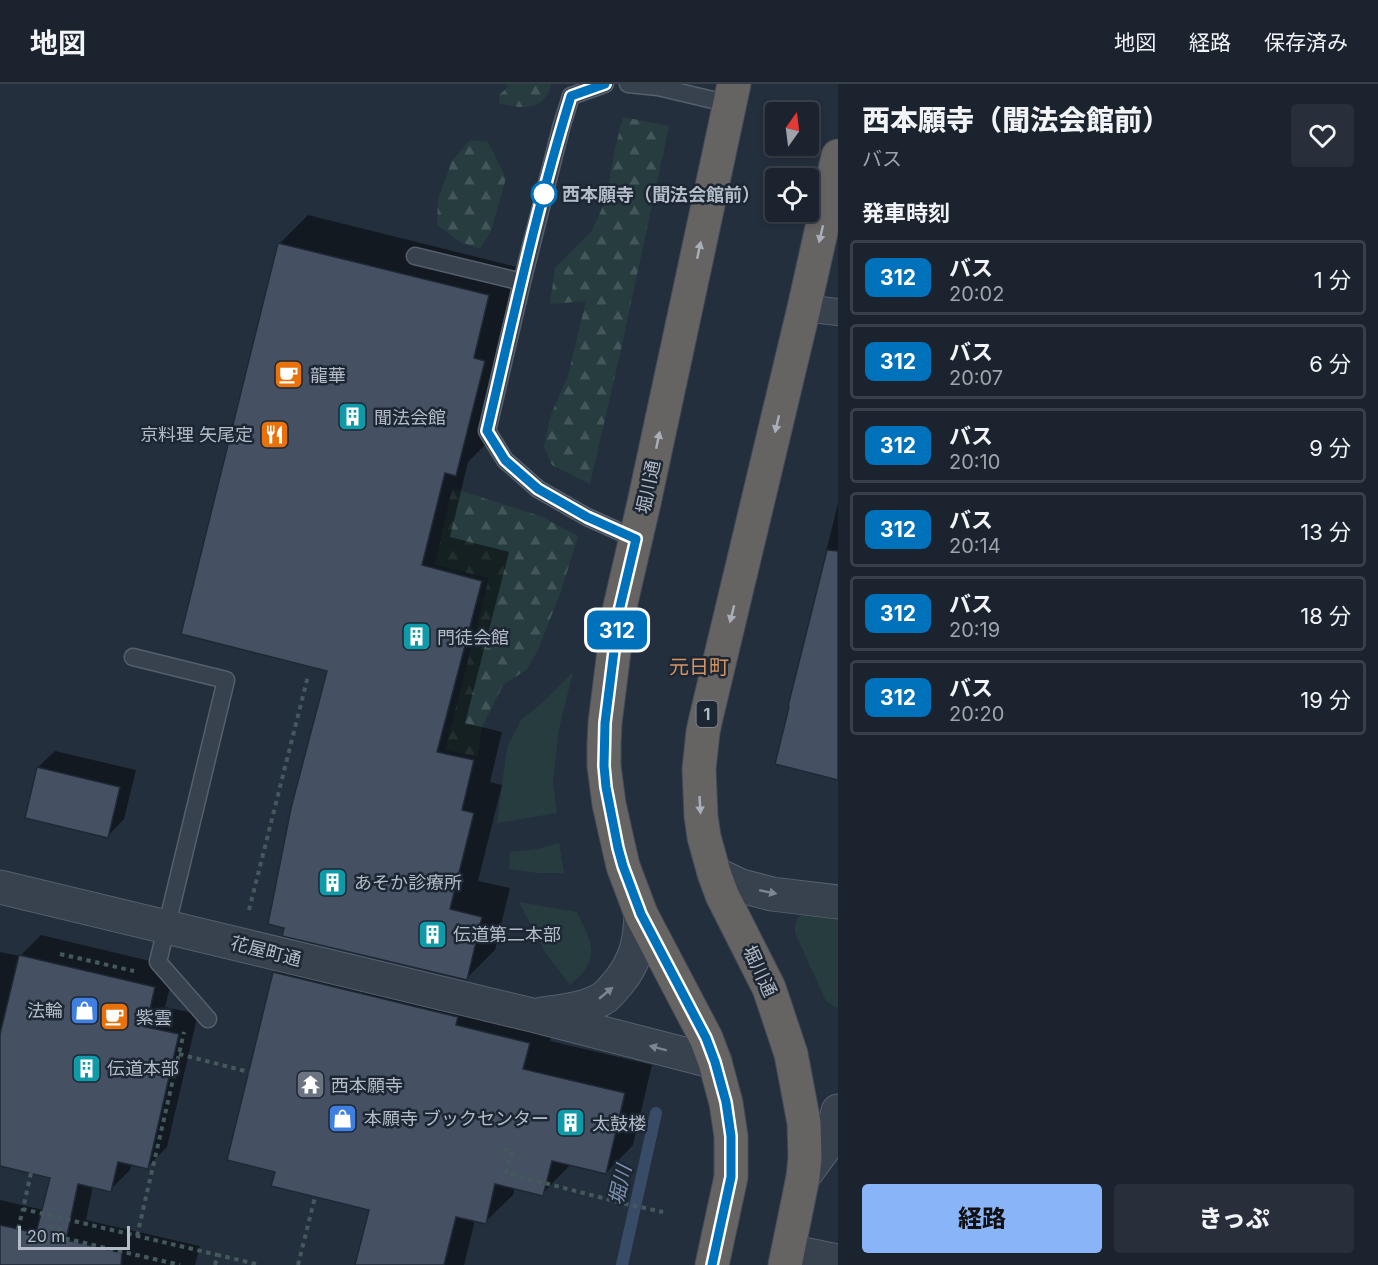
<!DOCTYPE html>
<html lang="ja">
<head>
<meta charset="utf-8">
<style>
	:root { --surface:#1b232e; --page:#282f3a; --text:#f1f3f6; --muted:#a0a4aa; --line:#39404a; --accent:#8ab4f8 }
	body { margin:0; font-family:Inter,"Noto Sans JP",sans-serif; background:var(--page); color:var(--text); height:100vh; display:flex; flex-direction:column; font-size:22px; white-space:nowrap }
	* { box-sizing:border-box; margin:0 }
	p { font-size:20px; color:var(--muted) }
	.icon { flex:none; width:33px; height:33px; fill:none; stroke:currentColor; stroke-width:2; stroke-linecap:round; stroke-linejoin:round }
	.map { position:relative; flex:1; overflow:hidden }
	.sheet { display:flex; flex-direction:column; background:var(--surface); width:540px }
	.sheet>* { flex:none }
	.badge { padding:0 12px; border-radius:9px; font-size:21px; line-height:39px }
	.needle { width:39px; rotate:14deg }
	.tools { position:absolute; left:765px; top:18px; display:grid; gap:12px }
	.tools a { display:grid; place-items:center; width:54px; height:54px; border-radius:6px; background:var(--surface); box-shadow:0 3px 9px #0003,0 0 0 2px var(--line); font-size:30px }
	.scale { position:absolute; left:18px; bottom:15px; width:112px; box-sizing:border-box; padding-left:6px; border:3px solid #b4bcc9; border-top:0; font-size:16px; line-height:21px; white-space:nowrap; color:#b4bcc9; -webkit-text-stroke:4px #1d2633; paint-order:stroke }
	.map>.badge { position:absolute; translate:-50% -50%; box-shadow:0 0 0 3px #fff }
	h2 { padding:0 24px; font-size:22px; line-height:54px }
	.round { display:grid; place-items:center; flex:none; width:63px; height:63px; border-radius:6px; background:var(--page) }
	.summary { display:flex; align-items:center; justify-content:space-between; height:102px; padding:0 24px }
	h1 { font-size:28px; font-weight:800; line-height:45px }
	.action { display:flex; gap:12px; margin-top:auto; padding:12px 24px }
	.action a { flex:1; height:69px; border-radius:6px; background:var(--accent); color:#111; font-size:24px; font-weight:800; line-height:69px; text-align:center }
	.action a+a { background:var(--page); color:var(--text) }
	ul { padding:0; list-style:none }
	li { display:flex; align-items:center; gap:18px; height:75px; margin:0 12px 9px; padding:0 12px; border:3px solid var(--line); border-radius:6px }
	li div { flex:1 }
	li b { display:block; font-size:22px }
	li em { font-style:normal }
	li .badge { min-width:66px; font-weight:700; text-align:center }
	header { display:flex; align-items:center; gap:36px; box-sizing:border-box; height:84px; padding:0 30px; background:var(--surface); border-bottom:2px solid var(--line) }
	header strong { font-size:28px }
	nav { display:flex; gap:33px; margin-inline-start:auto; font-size:21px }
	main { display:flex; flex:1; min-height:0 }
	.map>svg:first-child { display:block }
	.grass { fill:#263c3f }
	.forest { fill:url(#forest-firs) }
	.shadow { fill:#0007 }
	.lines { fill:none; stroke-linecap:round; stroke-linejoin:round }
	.stream { stroke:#394c67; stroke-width:12 }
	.building { fill:#455162; stroke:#1f2835; stroke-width:1.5 }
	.service-casing { stroke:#565f6c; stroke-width:19 }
	.pedestrian-casing { stroke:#565f6c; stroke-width:28 }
	.minor-casing { stroke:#565f6c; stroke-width:35 }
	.tertiary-casing { stroke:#565f6c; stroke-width:35 }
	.trunk-casing { stroke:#434c59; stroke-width:35 }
	.path { stroke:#44595c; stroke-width:4; stroke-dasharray:4.5 4.5; stroke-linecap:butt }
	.service { stroke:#38414e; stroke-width:16 }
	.pedestrian { stroke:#38414e; stroke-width:26 }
	.minor { stroke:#38414e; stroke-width:33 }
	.tertiary { stroke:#38414e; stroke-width:33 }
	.trunk { stroke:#656462; stroke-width:33 }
	.oneway { fill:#a8afba }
	.oneway2 { fill:#7c8592 }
	.line-casing { stroke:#fff; stroke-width:14 }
	.line { stroke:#0072bc; stroke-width:9 }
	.stop-dot { fill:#fff; stroke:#0072bc; stroke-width:3 }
	.labels { text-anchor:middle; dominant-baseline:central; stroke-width:5; stroke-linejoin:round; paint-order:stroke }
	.shield { fill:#1d2633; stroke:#878f9c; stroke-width:1.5 }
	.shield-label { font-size:16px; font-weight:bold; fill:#b4bcc9 }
	.stop-label { font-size:18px; font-weight:bold; fill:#b4bcc9; stroke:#1d2633; text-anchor:start }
	.poi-label { font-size:18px; fill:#b4bcc9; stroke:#1d2633; text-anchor:start }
	.street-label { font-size:18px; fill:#b4bcc9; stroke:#1d2633 }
	.neighbourhood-label { font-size:20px; fill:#d59563; stroke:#1d2633 }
	.water-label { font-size:20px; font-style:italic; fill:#7c92b1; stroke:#1d2633 }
</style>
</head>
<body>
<header>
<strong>地図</strong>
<nav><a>地図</a><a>経路</a><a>保存済み</a></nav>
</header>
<main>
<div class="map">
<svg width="838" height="1181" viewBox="0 0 838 1181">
	<defs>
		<pattern id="forest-firs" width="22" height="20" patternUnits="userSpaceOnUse" patternTransform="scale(1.5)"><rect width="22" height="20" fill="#263c3f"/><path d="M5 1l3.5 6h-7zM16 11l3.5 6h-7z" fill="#435659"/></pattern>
	</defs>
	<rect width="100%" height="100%" fill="#242f3e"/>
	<path class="grass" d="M573,588l-14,57 -6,53 4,31 -60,10 10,-76 14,-27 22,-18z
		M559,759l5,30h-27l-28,-4 1,-17 27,-3z
		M519,818l58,10c15,32 25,47 -7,73l-25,-33z
		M808,828l30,4v91h-3l-9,-6 -31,-68c0,-12 1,-17 13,-21z"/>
	<path class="forest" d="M506,0h45c-6,28 -30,25 -52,19v-8l9,-8z
		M623,33l46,9 -49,228 -30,130 -38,-19 -8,-18 6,-30 18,-41 18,-75 -36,3 5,-36 36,-36 15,-32 8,-47z
		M470,56l18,2 18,36 -15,53 -11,18 -20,-7 -23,-17 1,-26 14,-38z
		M452,404l88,28 38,20 -17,55 -23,59 -11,19 -24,16 -21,42 -4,30 -33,-7 44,-172 -54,-13z"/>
	<path class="shadow" d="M308,131l209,52 -15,63 11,3 -28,112 -17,17 -18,75 59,15 -44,171 37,9 -12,50 12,3 -24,96 32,7 -15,62 -28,28 -139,-308 -49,-426z
		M838,419v276l-13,-215h-2z
		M55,667l81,19 -12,49 -16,17 -82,-19 12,-50z
		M41,851l134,32 -10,40 33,7 -31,133 -20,20 -15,-3 -2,6 -20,20 -17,-4 -7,34 114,26 -5,19h-195v-65l43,10 9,-33 -52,-13v-212l20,4z
		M302,861l255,71 -7,25 102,24 -19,80 -27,28 -35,-9 -29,30 -27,-7 -2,8 -28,27 -10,-2 -11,45h-107l14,-56 -94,-38 -3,-198z"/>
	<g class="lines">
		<path class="stream" d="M622,1181l34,-152"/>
	</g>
	<path class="building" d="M278,159l211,52 -15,63 11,3 -29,115 -11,-3 -23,92 60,16 -45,171 37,8 -12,50 12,3 -24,96 32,8 -15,63 -185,-44 2,-8 -16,-4 23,-116 36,-137 -146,-37z
		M827,466l11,1v229l-63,-16 14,-57 -1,-1z
		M37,683l83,20 -12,51 -83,-20z
		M19,871l136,32 -9,40 33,7 -31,135 -30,-7 -7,30 -33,-8 -12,56 56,13 -1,12h-121v-40l36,8 14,-55 -50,-12v-132z
		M273,888l185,45 -2,8 74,18 -7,26 102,24 -19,81 -54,-13 -9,35 -48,-12 -9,40 -30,-7 -12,48h-89l14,-55 -98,-24 4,-14 -48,-12z"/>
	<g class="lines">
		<defs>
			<path id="service" d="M605,0l-34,12 -10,32 -39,154 -35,149 18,29 33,29 49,28 49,22
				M628,0l30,3 72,17
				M415,172l107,26
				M133,573l93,23 -68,282 50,57"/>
			<path id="pedestrian" d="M804,224l34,4"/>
			<path id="minor" d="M803,1093l28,-38 7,-28
				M788,1167l50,10"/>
			<path id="tertiary" d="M714,789l27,13 31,8 66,8
				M0,803l532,128 183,47
				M542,930c21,-3 46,-5 63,-17 5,-4 9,-10 13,-14 18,-22 22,-41 23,-69"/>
			<path id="trunk" d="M712,1181l19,-88v-41l-5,-33 -11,-41 -9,-24 -65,-124 -18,-48 -14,-62 -5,-38v-22l1,-21 14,-112 25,-108 90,-419
				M785,1181l18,-88 2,-19 -1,-35 -13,-69 -22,-66 -47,-93 -8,-22 -10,-36 -3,-21 -2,-47 4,-37 3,-14 98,-410 34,-152"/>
		</defs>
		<use href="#service" class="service-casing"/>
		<use href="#pedestrian" class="pedestrian-casing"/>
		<use href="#minor" class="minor-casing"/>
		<use href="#tertiary" class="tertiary-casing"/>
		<use href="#trunk" class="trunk-casing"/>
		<path class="path" d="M249,826l59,-234
			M60,870l74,17
			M179,970l70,18
			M504,1065l8,2 -6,22 116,30 41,9
			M31,1089l-8,36 195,46
			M49,1142l16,4 -2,8 117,27
			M18,1145l5,-20
			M137,1152l47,-204
			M215,1181l3,-10 42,10
			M298,1181l17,-68"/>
		<use href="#service" class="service"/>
		<use href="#pedestrian" class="pedestrian"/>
		<use href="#minor" class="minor"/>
		<use href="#tertiary" class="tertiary"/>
		<use href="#trunk" class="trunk"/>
	</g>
	<defs><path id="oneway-solid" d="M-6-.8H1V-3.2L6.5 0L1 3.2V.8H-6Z" transform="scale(1.5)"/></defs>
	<g class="oneway">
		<use href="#oneway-solid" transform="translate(821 150) rotate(103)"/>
		<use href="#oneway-solid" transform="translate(699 166) rotate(-78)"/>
		<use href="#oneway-solid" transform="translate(777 340) rotate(103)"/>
		<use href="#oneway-solid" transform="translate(658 356) rotate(-78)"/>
		<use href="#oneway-solid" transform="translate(732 530) rotate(104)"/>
		<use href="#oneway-solid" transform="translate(700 721) rotate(87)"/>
	</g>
	<g class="oneway2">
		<use href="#oneway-solid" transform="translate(768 808) rotate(12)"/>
		<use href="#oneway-solid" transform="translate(606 909) rotate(-40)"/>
		<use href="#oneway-solid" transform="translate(658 964) rotate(-165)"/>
	</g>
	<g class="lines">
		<defs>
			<path id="line" d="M605,0l-34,12c-34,110 -58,223 -84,335l18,29 33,29 49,28 49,22 -17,72 -14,112 -1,43 2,21 12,61 5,18 18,48 65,124 9,24 11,40 5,34v41l-19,88"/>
		</defs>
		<use href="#line" class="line-casing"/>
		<use href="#line" class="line"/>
	</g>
	<defs>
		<symbol id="cafe-square" viewBox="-11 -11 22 22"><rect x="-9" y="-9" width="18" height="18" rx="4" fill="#e8710a" stroke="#1d2633"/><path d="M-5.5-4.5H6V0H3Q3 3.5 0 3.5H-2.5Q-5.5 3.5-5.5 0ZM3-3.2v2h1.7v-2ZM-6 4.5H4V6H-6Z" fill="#fff"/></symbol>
		<symbol id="building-square" viewBox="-11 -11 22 22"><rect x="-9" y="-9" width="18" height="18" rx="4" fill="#0f9aa8" stroke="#1d2633"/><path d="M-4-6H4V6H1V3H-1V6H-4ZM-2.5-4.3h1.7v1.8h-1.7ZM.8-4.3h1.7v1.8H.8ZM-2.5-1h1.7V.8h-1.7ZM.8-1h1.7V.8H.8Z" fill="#fff"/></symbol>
		<symbol id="restaurant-square" viewBox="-11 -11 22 22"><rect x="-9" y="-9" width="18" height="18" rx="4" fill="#e8710a" stroke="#1d2633"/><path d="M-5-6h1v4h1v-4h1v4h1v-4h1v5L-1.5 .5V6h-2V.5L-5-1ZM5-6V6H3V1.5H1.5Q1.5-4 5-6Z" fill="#fff"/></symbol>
		<symbol id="shop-square" viewBox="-11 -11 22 22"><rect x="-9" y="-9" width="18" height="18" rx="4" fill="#3f7fe0" stroke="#1d2633"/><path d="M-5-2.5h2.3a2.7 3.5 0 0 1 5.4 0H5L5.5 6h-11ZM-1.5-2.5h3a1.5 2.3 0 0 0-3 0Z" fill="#fff"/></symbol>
		<symbol id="temple-square" viewBox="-11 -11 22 22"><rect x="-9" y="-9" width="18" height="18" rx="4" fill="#6b7280" stroke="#1d2633"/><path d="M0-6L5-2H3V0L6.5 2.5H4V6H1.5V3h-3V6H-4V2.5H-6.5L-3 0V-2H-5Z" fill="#fff"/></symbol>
	</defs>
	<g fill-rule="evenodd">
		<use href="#cafe-square" x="272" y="274" width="33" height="33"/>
		<use href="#building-square" x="336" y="316" width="33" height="33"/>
		<use href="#restaurant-square" x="258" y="334" width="33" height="33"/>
		<use href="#building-square" x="400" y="536" width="33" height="33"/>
		<use href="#building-square" x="316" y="782" width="33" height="33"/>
		<use href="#building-square" x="416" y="834" width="33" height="33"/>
		<use href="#shop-square" x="68" y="910" width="33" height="33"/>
		<use href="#cafe-square" x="98" y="916" width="33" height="33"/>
		<use href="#building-square" x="70" y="968" width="33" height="33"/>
		<use href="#temple-square" x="294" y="984" width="33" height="33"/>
		<use href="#shop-square" x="326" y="1018" width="33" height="33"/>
		<use href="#building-square" x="554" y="1022" width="33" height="33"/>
	</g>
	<circle class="stop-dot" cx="544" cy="110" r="12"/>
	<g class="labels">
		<rect class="shield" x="696.5" y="617" width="21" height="26" rx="4.5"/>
		<g class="shield-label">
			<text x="707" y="630">1</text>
		</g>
		<g class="stop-label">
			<text x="562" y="110">西本願寺（聞法会館前）</text>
		</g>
		<g class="poi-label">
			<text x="310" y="291">龍華</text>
			<text x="374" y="333">聞法会館</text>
			<text x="253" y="350" text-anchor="end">京料理 矢尾定</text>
			<text x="437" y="553">門徒会館</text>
			<text x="354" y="798">あそか診療所</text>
			<text x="453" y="850">伝道第二本部</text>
			<text x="63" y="926" text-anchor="end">法輪</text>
			<text x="136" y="933">紫雲</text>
			<text x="107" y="984">伝道本部</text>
			<text x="331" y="1001">西本願寺</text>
			<text x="364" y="1034">本願寺 ブックセンター</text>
			<text x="592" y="1039">太鼓楼</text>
		</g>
		<g class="street-label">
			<text transform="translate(648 403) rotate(-78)">堀川通</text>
			<text transform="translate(266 867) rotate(14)">花屋町通</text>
			<text transform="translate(760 887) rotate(65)">堀川通</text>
		</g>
		<g class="neighbourhood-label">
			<text x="699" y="583">元日町</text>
		</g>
		<g class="water-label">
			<text transform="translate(620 1101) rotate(-77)">堀川</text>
		</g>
	</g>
</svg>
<div class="tools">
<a><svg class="needle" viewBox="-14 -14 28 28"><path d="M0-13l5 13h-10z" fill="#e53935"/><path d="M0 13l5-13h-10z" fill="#a0a4aa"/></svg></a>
<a><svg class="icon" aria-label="locate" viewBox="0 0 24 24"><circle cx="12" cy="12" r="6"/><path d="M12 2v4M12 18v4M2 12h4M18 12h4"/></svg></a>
</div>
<div class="scale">20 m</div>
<b class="badge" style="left:617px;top:546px;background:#0072bc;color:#fff">312</b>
</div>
<section class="sheet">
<div class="summary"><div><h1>西本願寺（聞法会館前）</h1><p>バス</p></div><a class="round"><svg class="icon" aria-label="heart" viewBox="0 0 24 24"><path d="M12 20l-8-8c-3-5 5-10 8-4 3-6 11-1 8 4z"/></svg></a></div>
<h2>発車時刻</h2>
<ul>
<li><span class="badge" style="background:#0072bc;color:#fff">312</span><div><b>バス</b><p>20:02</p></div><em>1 分</em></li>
<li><span class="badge" style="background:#0072bc;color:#fff">312</span><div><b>バス</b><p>20:07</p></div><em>6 分</em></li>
<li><span class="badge" style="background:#0072bc;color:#fff">312</span><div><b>バス</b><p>20:10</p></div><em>9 分</em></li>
<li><span class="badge" style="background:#0072bc;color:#fff">312</span><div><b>バス</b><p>20:14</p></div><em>13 分</em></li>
<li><span class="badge" style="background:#0072bc;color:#fff">312</span><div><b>バス</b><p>20:19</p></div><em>18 分</em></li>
<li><span class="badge" style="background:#0072bc;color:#fff">312</span><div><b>バス</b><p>20:20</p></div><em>19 分</em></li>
</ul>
<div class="action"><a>経路</a><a>きっぷ</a></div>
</section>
</main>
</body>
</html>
